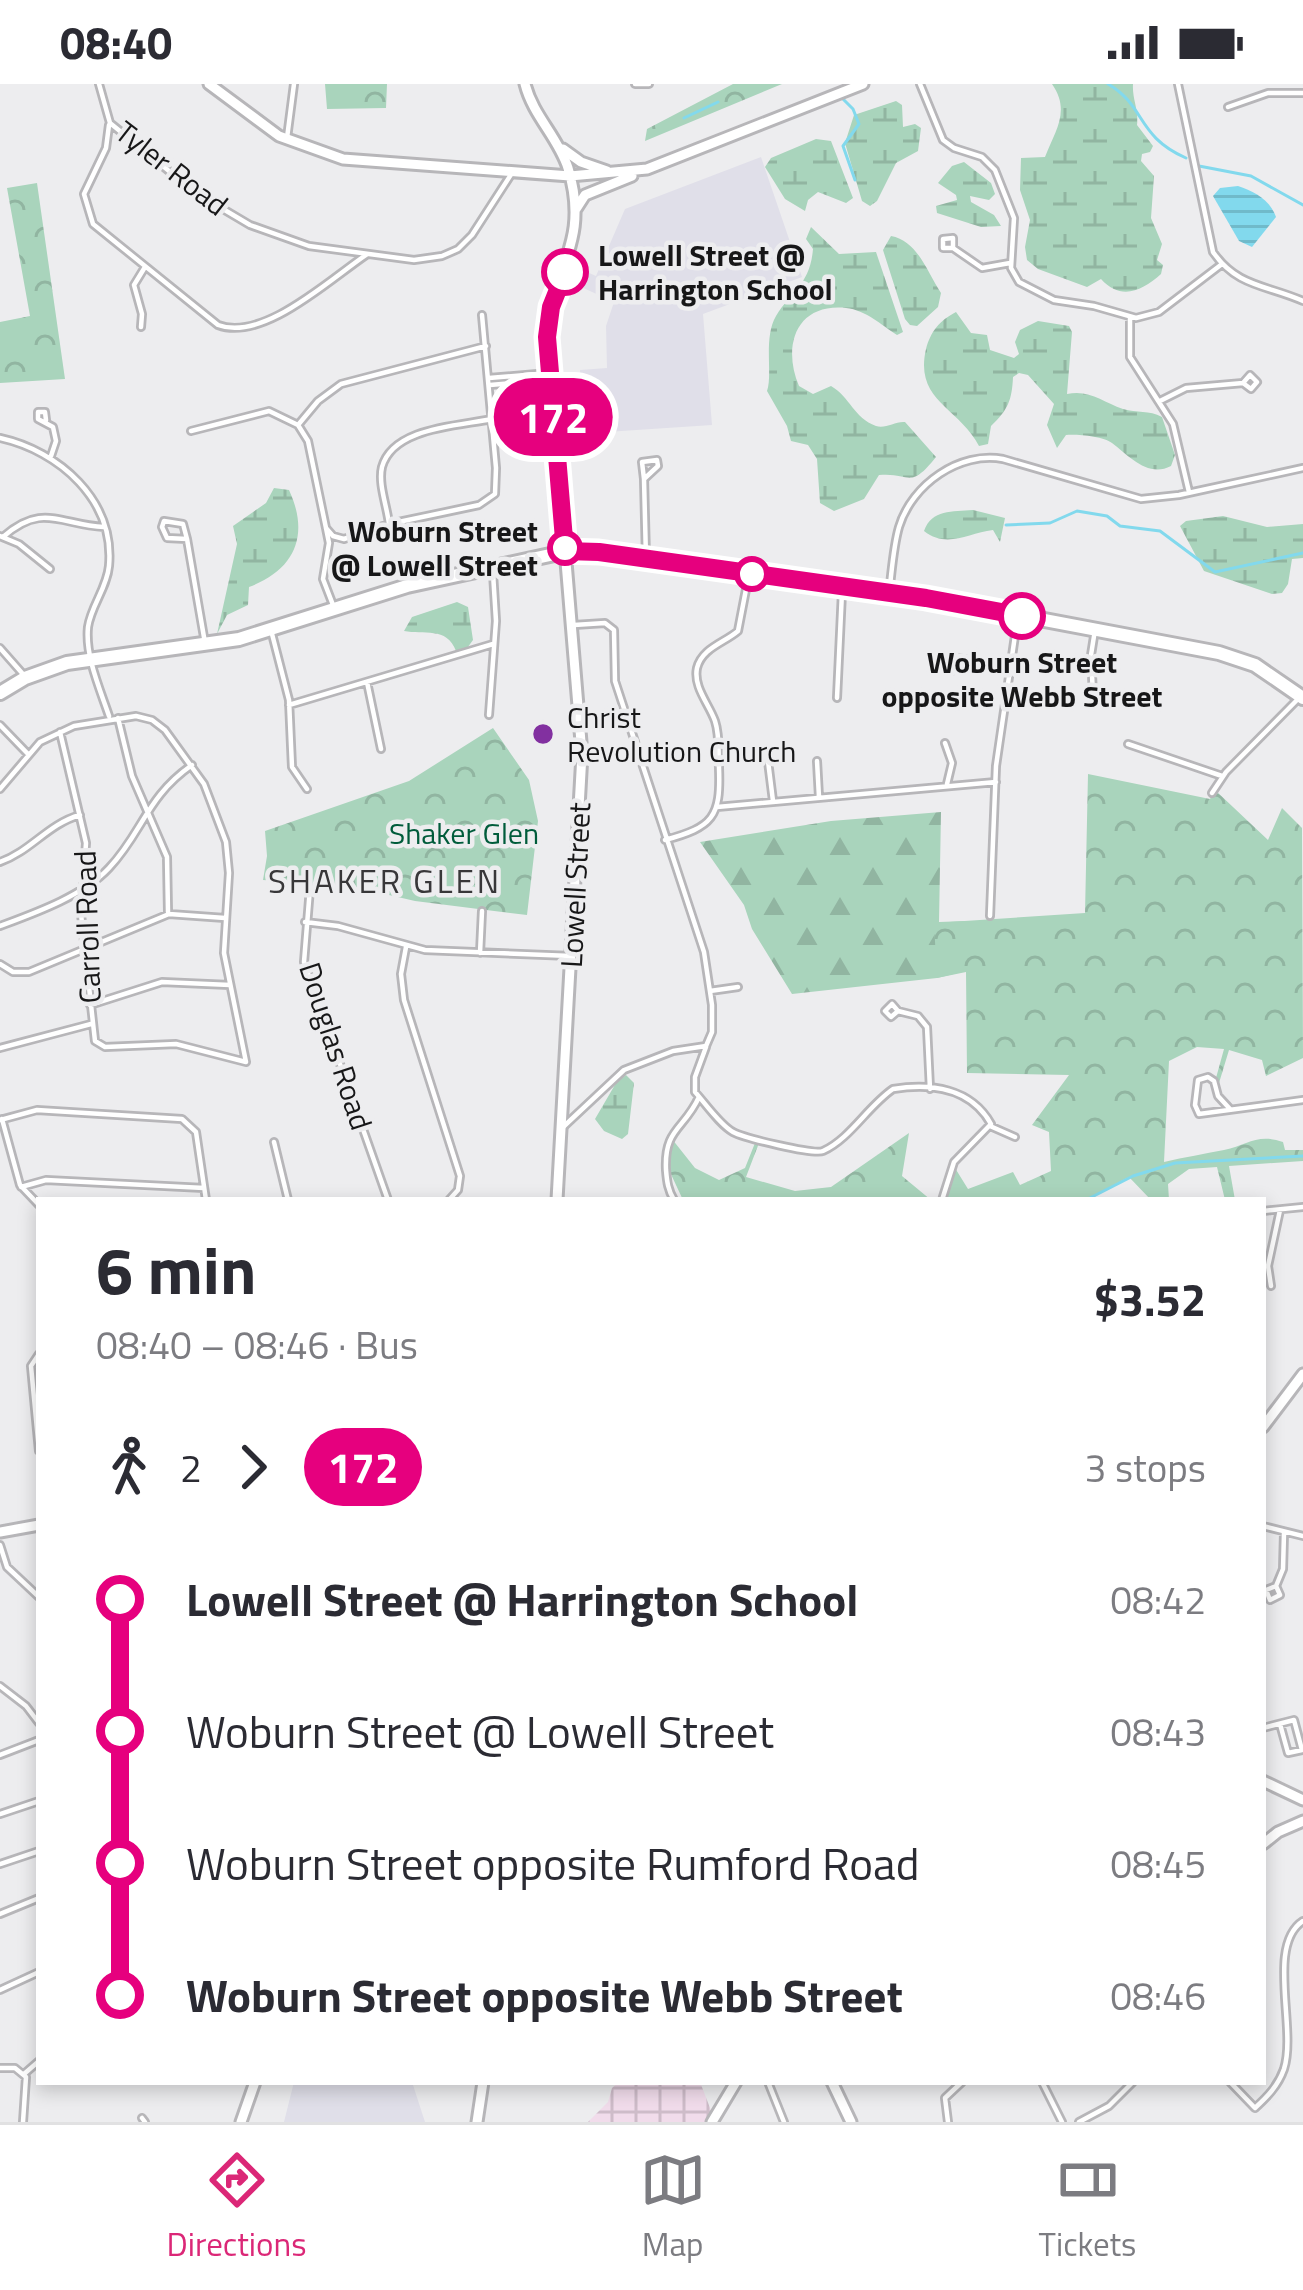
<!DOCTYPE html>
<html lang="en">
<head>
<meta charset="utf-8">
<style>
	:root { --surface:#fff; --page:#f7f7f7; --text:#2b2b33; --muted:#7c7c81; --line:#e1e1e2; --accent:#db2777 }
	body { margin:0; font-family:"Titillium Web",sans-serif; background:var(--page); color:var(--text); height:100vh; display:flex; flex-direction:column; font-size:45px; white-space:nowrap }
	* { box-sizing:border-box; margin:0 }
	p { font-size:39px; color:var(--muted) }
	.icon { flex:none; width:66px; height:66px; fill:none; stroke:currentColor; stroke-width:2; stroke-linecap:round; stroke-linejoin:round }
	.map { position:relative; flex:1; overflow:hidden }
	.details { position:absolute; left:36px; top:1113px; width:1230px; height:888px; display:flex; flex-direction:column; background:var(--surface); border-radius:0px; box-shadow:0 6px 18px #0003 }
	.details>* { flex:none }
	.badge { padding:0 24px; border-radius:39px; font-size:42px; line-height:78px }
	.map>.badge { position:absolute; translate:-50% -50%; box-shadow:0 0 0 6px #fff }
	.legs { display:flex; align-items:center; gap:18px; height:132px; padding:0 60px; font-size:39px }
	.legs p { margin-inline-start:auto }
	.headline { display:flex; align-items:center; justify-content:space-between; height:204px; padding:0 60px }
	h1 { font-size:66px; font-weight:700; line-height:90px }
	ul { padding:0 60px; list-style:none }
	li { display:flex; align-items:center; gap:42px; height:132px; font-size:45px }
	li i { display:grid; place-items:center; width:18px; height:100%; margin:0 15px; background:currentColor }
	li i::after { content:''; width:30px; height:30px; margin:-15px; border:9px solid; border-radius:50%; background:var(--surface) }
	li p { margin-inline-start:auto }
	li:first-child i { background:linear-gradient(#0000 50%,currentColor 0) }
	li:last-child i { background:linear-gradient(currentColor 50%,#0000 0) }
	.status { display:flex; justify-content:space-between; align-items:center; height:84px; padding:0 60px; background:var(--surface); direction:ltr }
	.status svg { height:33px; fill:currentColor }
	.tab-bar { display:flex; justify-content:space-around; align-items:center; height:168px; border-top:3px solid var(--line); background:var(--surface); font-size:33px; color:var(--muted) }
	.tab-bar a { display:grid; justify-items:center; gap:6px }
	.tab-bar .on { color:var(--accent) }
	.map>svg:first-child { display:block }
	.built { fill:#e0dfe9 }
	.industrial { fill:url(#industrial-grid) }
	.forest { fill:url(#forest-firs) }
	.wetland { fill:url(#wetland-marsh) }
	.park { fill:url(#park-crowns) }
	.water { fill:url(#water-rules) }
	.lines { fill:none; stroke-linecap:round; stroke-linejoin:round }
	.stream { stroke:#82d9ed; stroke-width:3 }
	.street-casing { stroke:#b7b6b9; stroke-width:10 }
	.secondary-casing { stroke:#b7b6b9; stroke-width:15 }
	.primary-casing { stroke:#b7b6b9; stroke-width:18 }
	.street { stroke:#fff; stroke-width:4.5 }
	.secondary { stroke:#fff; stroke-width:9 }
	.primary { stroke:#fff; stroke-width:12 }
	.line-1-casing { stroke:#fff; stroke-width:27 }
	.line-1 { stroke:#e6007e; stroke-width:18 }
	.stop-1-dot { fill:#fff; stroke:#e6007e; stroke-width:6 }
	.poi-dot { fill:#8230a0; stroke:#ededef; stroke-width:4.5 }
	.labels { text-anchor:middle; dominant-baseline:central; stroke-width:9; stroke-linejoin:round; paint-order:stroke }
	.street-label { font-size:30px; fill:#171718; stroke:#ededef }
	.stop-label { font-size:30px; font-weight:bold; fill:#171718; stroke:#ededef; text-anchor:start }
	.poi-label { font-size:30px; fill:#171718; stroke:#ededef; text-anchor:start }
	.park-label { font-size:30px; fill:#005c3b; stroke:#ededef }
	.neighbourhood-label { font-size:33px; letter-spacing:3px; fill:#383739; stroke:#ededef }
</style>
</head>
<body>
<div class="status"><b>08:40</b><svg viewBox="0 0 49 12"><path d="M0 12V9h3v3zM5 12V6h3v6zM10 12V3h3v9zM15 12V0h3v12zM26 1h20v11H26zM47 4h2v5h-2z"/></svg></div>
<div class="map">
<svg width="1303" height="2038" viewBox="0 0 1303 2038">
	<defs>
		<pattern id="industrial-grid" width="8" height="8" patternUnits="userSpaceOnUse" patternTransform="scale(3)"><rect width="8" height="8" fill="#f1dceb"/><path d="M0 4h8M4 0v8" fill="none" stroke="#cebcc9"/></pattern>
		<pattern id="forest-firs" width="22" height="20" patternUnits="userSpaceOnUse" patternTransform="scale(3)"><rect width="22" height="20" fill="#a9d4bc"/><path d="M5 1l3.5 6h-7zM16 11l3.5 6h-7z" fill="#91b5a1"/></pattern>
		<pattern id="wetland-marsh" width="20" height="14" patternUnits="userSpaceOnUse" patternTransform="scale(3)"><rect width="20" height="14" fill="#a9d4bc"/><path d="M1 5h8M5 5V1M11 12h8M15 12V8" fill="none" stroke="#91b5a1"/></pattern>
		<pattern id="park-crowns" width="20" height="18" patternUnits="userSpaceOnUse" patternTransform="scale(3)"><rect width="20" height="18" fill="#a9d4bc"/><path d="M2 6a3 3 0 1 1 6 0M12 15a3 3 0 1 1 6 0" fill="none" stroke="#91b5a1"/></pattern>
		<pattern id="water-rules" width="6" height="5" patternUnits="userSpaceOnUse" patternTransform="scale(3)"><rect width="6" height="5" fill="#82d9ed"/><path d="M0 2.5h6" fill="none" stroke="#70baca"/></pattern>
	</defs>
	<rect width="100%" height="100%" fill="#ededef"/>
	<path class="built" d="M761,73l41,120 -99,37 9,111 -151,10 24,-4 -5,-61 27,-2 -1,-42 8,-24 -46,-21 5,-15 23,10 29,-67z
		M294,1998h118l13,40h-141z"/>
	<path class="industrial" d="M619,1998h81l12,31 -5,9h-119l20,-20 4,-14z"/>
	<path class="forest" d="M941,728l-2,110 28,-1 -1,50 -29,7 -145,16 -40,-65 -8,-24 -44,-63 131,-21z"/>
	<path class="wetland" d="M1052,0h81c-1,15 6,26 4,41l16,21 -3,6 -8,2 -1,7 13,15 -3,42 11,26 -5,16 6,5 -2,9c-19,17 -40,27 -60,5l-14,8 -49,-18 -11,-9 -2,-13 5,-27 -10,-30 1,-32 24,-1c10,-26 26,-46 7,-73z
		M896,17l6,4 1,22 12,-3 6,4 -3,23 -22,12 -19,38 -7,5 -8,-5 -17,-58 9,-28z
		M816,55l15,2 22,57 -7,5 -28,-11 -10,8 -3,11 -20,-12 -20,-32 6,-9z
		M964,78l27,21 4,11 -6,6 -19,-4 1,6 23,13 7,11 -20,1 -44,-14 -1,-7 21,-6 -1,-5 -18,-12 14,-17z
		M811,143l28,27 37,-2 27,80 -6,3c-16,-10 -31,-25 -51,-27 -50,-5 -64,38 -47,78l14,8 18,-8c19,11 23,32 45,40 10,3 19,-5 29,-4l31,35c-27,34 -25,15 -57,18l-15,24 -30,12 -14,-8 -3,-44 -9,-14 -17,-4 -4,-15 -20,-35c6,-17 -4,-53 9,-75 15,-25 34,-31 37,-67l-7,-10z
		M891,152c27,5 36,36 50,57l-3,14 -21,19 -7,-1 -5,-6 -22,-69z
		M956,228l15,21 16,2 3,15 24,8 5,-4 -4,-12 5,-12 18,-9 31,5 3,6 -5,62c22,-5 36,8 56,15 14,4 26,1 39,8l13,38 -4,11c-23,12 -42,-10 -59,-23 -9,-7 -36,-9 -46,-8l-9,13 -10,-23 7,-21 -26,-29 -9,-2 -6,4c-1,23 -5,33 -22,49l-3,18 -9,2c-20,-39 -65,-45 -53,-97 5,-18 13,-28 30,-37z
		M274,404l15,2c21,45 6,80 -40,97l-1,18 -21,10 -10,19 20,-90 -4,-18 33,-23z
		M973,426l32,8 -5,24 -7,-12c-25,3 -46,19 -69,1 8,-22 28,-19 49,-21z
		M1223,432l44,11 36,-3v34l-11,1 -4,25 -6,9 -10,1 -68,-23 -24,-45 6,-5z
		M457,518l11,5 5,33 -8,11h-9c-9,-25 -33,-16 -52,-20l8,-14z
		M626,991l8,8 -6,51 -6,5 -18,-8 -9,-12 21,-36z"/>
	<path class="park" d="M325,0h62l-1,24 -59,1z
		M733,0h49l-137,57 2,-12z
		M37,99l28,196 -65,4v-61l30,-6 -23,-128z
		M493,644l36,52 9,41 -11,94 -112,-14 -65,-15 -87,-6 4,-24 -2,-25 144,-50z
		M1088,690l122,25 6,-8 52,49 14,-32 20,20 1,230 -37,18 -4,-16 -33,-10 -10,33 -3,-5 8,-29 -27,-2 -28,14 -5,101c21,-5 40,-8 60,-12 24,-5 33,-17 59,-8l2,8h18v11l-74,5 6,34h-10l-8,-33 -28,2 -21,15 1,16h-18l-22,-23 -44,23h-139l9,-32 13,21 45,-17 7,13 31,-14 -2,-39 -17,-7 37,-50 -102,-2 -1,-101 -29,6 -3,-55 151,-10z
		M909,1049l-7,43 29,24h-248l-14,-30 3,-31 23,29 24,12 26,-12 10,-25h4l-13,34 49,14 36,-4z"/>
	<path class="water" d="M1238,102c16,5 32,14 38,31l-24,30 -13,-6 -26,-45 7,-8z"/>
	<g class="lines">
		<path class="stream" d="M1108,0c38,22 28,52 78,74
			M842,14l11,11 6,15 -16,22 12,34
			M684,34l34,-16
			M1199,82l52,10 52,29
			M1006,441l44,-2 27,-12 30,5 13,10 40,5 55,41 88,-19
			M1086,1116l47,-24 42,-13 128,-7"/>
		<defs>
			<path id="street" d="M99,0l11,39 86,70 54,32 59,21 105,14 28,-4 16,-7 14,-14 40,-62
				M635,0h14
				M920,0l23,56 11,8 28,9 13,13 19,48 -3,50 8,14 35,18 40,6 42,12 23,-6 63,-48
				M1178,0l35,168c24,35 54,33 90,49
				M1228,23l40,-14h35
				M109,41l-3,23 -22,46 9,30 125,101c45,17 111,-45 148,-70
				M287,54l7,-54
				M953,164h-10v-9l10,-1v10l29,20 28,-5
				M1130,234v39l43,67 16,68
				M141,243l1,-13 -8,-29 11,-18
				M489,294l60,-5
				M490,301l60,-5
				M1160,317l26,-13 57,-5 8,6 6,-7 -7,-7 -7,8
				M46,336l-1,-8h-7v7l15,8 3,14 -5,15
				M298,341l20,-24 23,-17 145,-38
				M191,347l78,-20 29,14 10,16 18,87 3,15 -6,36 10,26
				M0,354c59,13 115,62 109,128 -2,22 -18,40 -21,61 -3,29 12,62 21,89
				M644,395l-2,-17 15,-2 1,6 -14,13 2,79
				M389,440c-2,-18 -11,-40 -7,-57 11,-40 77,-41 110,-48
				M326,444l7,8 11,3 45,-15 90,-19 16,-11 1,-26 -14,-153
				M0,452l19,8 31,25
				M3,453c39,-35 58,-12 101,-10
				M187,455l-4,-15 -19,-3 -2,6 5,11 20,1 18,104
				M889,509c3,-22 4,-45 10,-66 13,-43 61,-76 104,-68l138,40 38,-4 124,-27
				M271,546l18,70 3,67 15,22
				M0,564l22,25
				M955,574l-4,13 -12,-2 -1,-7c4,-7 10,-5 17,-4l55,7
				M367,598l14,67
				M1093,611l-2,-40 4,-25
				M837,614l5,-106
				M289,621l204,-61
				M489,631l7,-94 -3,-48
				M118,634l14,58 35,81 1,55
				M0,641l28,29
				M945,659l7,20 -5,21
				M1128,660l94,32
				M768,677l5,40
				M817,677l2,36
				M0,705l40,-47 34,-16 62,-10 16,4 13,10 39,54 22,58 3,31 -5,80 22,109 -70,-18 -71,3 -10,-6 -14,-127 5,-71 -26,-111
				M1212,709l14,-21 71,-72
				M717,723l279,-25
				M665,756c48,-13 56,-23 54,-72 -1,-16 1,-32 -4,-47 -6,-17 -22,-34 -18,-53 5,-20 27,-25 41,-37l10,-52
				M0,778c31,-11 48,-38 80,-47
				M310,804l-6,74 84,238
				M990,832l6,-150 22,-151
				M305,838l33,4 87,24 146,6
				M0,842c35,-13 83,-30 109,-58 34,-36 37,-71 83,-103
				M406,863l-5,27 3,26 56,176 -2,14 -9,10
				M480,869l2,-42
				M0,880l13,8h16l140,-58 56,4
				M710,907l28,-4
				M90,921l72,-23 68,3
				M898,927l-6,-7 -7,7 6,6 7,-6 20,5 9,11 3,62
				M706,963l-11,30v15c10,11 25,33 38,40 11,6 81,23 90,19 27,-12 45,-45 70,-62 38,-6 78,-1 98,35l-37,38 -12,38
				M0,964l91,-24
				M1230,1025l-12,-13 -4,-15 -6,-4 -10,3 -3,25 4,9 104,-14
				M2,1035l18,66 19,20
				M0,1036l37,-10 145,9 14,13 10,68
				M990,1042l25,11
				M561,1045l63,-59 49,-19 33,-5 6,-14v-27l-8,-53 -89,-271 -1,-51 -9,-7 -31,2
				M274,1058l14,58
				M21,1103l25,-7 158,8
				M674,1116c-6,-10 -7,-18 -8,-30 -2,-42 18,-40 33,-73
				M1263,1127l40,-4
				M1271,1202l-3,-20 12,-56
				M39,1270l-8,12 8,85
				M1263,1442l40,10
				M0,1461l7,22 32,30
				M1276,1502l4,9 -10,5 -4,-10 10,-4 7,-17 1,-36
				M0,1602l26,20 13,17
				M1263,1644l31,-8 8,30 -14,3 -8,-29
				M0,1671l39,-15
				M0,1730l39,-13
				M0,1780l39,-13
				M0,1830l39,-16
				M0,1906l39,-18
				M0,1984h15l11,9 -3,45
				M24,1990l15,-13
				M768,1998l16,40
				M1042,1998l20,40
				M1230,1998l25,26c12,-11 23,-22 29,-39 13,-40 -18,-124 19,-148
				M142,2034l3,4
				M948,2038l-3,-24 17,-16
				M1079,2038l30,-16 24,-24"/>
			<path id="secondary" d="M209,0l70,52 64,23 227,17 77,-7 216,-85
				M525,0c8,32 33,53 43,84 23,76 -17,101 -21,166l35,420 -25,446
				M563,65l18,13 26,9
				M576,125l9,-14 47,-19
				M1263,1343l40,-53
				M0,1448l39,-7
				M1263,1697l40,19
				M1263,1760l15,-12 25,-11
				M832,1998l19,40
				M241,2038l14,-40
				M477,2038l6,-40
				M712,2038l24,-40"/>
			<path id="primary" d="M0,609l25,-15 42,-15 172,-24 168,-53 166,-36 360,49 286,54 36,12 48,33"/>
		</defs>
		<use href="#street" class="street-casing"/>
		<use href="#secondary" class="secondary-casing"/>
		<use href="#primary" class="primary-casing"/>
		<use href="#street" class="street"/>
		<use href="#secondary" class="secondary"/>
		<use href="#primary" class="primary"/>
	</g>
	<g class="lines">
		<defs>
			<path id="line-1" d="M565,188l-14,35 -4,30 18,214 34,1 327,46 96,18"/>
		</defs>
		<use href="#line-1" class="line-1-casing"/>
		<use href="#line-1" class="line-1"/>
	</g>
	<g class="stop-1-dot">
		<circle cx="565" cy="188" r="21"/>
		<circle cx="565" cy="464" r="15"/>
		<circle cx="752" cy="490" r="15"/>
		<circle cx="1022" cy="532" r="21"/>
	</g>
	<circle class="poi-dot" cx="543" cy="650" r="12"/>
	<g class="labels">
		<g class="street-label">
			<text transform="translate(172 84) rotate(38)">Tyler Road</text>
			<text transform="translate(575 801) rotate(-87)">Lowell Street</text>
			<text transform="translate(87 843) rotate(-92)">Carroll Road</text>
			<text transform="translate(336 962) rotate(72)">Douglas Road</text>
		</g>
		<g class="stop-label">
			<text x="598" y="171">Lowell Street @<tspan x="598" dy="34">Harrington School</tspan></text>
			<text x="538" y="447" text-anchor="end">Woburn Street<tspan x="538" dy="34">@ Lowell Street</tspan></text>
			<text x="1022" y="578" text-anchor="middle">Woburn Street<tspan x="1022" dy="34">opposite Webb Street</tspan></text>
		</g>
		<g class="poi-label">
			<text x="567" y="633">Christ<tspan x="567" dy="34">Revolution Church</tspan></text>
		</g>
		<g class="park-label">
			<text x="464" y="749">Shaker Glen</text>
		</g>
		<g class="neighbourhood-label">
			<text x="385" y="797">SHAKER GLEN</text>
		</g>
	</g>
</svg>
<b class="badge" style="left:553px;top:333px;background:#e6007e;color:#fff">172</b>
<section class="details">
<div class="headline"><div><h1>6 min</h1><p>08:40 – 08:46 · Bus</p></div><b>$3.52</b></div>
<div class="legs"><svg class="icon" aria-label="walk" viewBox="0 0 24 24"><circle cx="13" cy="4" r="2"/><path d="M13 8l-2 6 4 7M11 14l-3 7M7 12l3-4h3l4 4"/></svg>2<svg class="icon" aria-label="forward" viewBox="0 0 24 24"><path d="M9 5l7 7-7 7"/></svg><b class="badge" style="background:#e6007e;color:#fff">172</b><p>3 stops</p></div>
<ul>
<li><i style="color:#e6007e"></i><b>Lowell Street @ Harrington School</b><p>08:42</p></li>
<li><i style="color:#e6007e"></i><span>Woburn Street @ Lowell Street</span><p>08:43</p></li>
<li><i style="color:#e6007e"></i><span>Woburn Street opposite Rumford Road</span><p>08:45</p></li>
<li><i style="color:#e6007e"></i><b>Woburn Street opposite Webb Street</b><p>08:46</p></li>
</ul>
</section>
</div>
<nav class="tab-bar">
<a class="on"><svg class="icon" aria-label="directions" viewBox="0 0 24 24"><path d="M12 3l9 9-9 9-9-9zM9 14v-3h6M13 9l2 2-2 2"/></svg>Directions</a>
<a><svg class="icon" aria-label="map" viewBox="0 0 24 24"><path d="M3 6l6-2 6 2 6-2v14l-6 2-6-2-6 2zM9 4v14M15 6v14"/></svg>Map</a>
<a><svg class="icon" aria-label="tickets" viewBox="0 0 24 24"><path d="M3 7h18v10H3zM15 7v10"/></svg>Tickets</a>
</nav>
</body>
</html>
